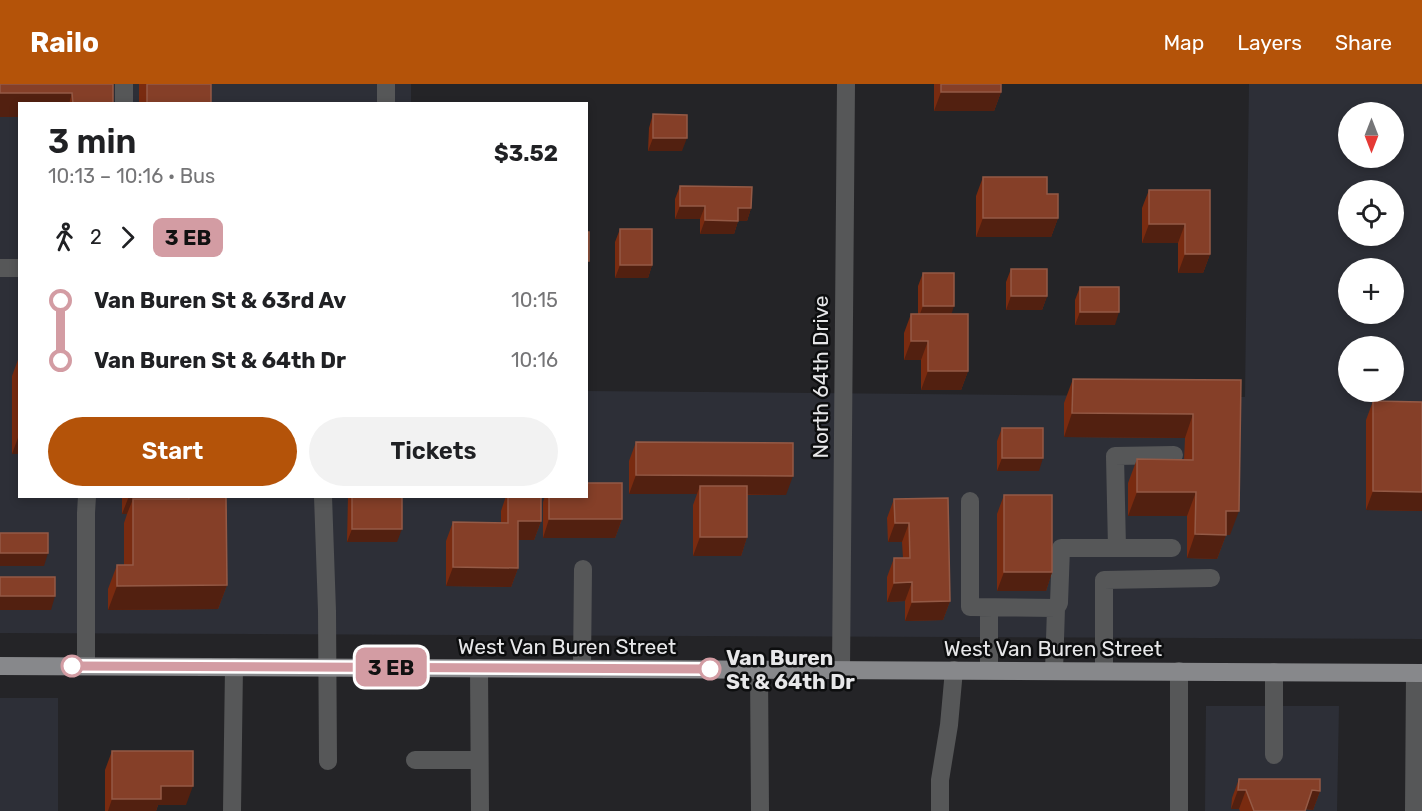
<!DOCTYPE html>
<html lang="en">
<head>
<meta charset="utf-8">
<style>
	:root { --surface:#fff; --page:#f2f2f2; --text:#202124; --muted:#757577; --accent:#b45309 }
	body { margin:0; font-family:Rubik,sans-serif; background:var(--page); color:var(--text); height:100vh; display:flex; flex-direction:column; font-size:22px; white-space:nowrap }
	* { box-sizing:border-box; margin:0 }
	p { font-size:20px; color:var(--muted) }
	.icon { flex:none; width:33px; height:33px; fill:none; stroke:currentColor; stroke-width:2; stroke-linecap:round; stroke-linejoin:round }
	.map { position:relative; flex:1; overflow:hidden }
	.drawer { position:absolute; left:18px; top:18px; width:570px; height:396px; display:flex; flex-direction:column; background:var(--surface); border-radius:0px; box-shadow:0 3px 9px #0003 }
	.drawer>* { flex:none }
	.badge { padding:0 12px; border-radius:9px; font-size:21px; line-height:39px }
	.needle { width:39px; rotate:180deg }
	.fabs { position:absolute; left:1338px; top:18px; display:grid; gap:12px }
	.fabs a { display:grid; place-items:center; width:66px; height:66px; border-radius:50%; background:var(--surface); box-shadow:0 3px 9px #0003; font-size:30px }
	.map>.badge { position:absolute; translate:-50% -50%; box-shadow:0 0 0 3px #fff }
	.legs { display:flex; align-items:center; gap:9px; height:66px; padding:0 30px; font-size:20px }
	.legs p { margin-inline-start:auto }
	.headline { display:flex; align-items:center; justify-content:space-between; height:102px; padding:0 30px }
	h1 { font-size:33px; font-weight:600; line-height:45px }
	.button { display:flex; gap:12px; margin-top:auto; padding:12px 30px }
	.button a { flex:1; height:69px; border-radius:36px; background:var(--accent); color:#fff; font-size:24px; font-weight:600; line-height:69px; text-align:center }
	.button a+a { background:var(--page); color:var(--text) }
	ul { padding:0 30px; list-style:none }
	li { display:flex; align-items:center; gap:21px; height:60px; font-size:22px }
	li i { display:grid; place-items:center; width:9px; height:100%; margin:0 8px; background:currentColor }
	li i::after { content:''; width:15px; height:15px; margin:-8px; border:4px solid; border-radius:50%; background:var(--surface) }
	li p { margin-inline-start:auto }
	li:first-child i { background:linear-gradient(#0000 50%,currentColor 0) }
	li:last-child i { background:linear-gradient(currentColor 50%,#0000 0) }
	header { display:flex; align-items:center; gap:36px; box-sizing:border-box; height:84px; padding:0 30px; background:var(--accent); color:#fff }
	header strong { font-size:28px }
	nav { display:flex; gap:33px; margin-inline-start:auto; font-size:21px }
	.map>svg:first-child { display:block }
	.built { fill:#2d2f37; fill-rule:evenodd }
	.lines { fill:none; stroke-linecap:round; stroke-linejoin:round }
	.minor { stroke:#565758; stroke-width:18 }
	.major { stroke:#87888b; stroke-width:18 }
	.wall { fill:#792b10 }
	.shaded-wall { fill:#522010 }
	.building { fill:#853f28; stroke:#945a46; stroke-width:1.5 }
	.line-1-casing { stroke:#fff; stroke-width:14 }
	.line-1 { stroke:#d39ca3; stroke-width:9 }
	.stop-1-dot { fill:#fff; stroke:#d39ca3; stroke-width:3 }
	.labels { text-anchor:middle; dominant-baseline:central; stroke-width:5; stroke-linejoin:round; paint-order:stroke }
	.street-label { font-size:21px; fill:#e7e7e9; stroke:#0d0e0f }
	.stop-label { font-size:21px; font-weight:bold; fill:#e7e7e9; stroke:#0d0e0f; text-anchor:start }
</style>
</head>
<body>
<header>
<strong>Railo</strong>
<nav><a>Map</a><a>Layers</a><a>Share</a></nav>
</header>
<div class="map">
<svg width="1422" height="727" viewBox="0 0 1422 727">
	<rect width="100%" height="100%" fill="#242427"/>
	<path class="built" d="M0,0h411v19l-391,1v392h566l1,-105 658,6 4,-313h173v555l-1422,-6zM1348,28h46v46h-46zM1348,106h46v46h-46zM1348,184h46v46h-46zM1348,262h46v46h-46z
		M0,614h58v113h-58z
		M1206,622h133l-2,105h-132z"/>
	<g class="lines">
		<path class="minor" d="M124,0v20
			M386,20v-20
			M0,184h20
			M323,412l4,115 1,150
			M970,417v106l86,1 3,-5 2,-55h111
			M1117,464l-2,-92 59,-1
			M86,582v-153l1,-17
			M479,584l1,143
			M582,584l1,-99
			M759,585l1,142
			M841,586l5,-586
			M989,586v-62
			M1054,587l2,-63
			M1104,587v-91l107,-2
			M1274,671v-83
			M415,676h64
			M232,727l2,-144
			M940,727v-31l9,-55 5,-55
			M1179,727v-140
			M1414,727l1,-138"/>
		<path class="major" d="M0,582l1422,7"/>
	</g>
	<path class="wall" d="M0,0h113v20h-93v13h-20z
		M139,0h72v20h-72z
		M934,0h67v8l-7,19h-60z
		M653,30l29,37h-34l1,-23z
		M983,93l64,17 11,24 -7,19h-75v-41z
		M680,102l71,22 -4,13h-9l-4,13h-34v-15h-25v-20z
		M1149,106h61v64l-7,19h-25v-30h-36v-35z
		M620,145l32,36 -4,13h-33v-36z
		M1011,185l36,27 -5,14h-36v-28z
		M923,189l28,41 17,57 -7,19h-40v-30h-17v-27l7,-19h7v-28z
		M1080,203l35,38h-40v-25z
		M19,273l1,97h-8v-78z
		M1073,295l168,1 -11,155h-4l-9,24 -30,-1v-42h-59v-33l9,-24 47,1 1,-22 -121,-1v-34z
		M1373,317l49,1v109l-56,-1v-90z
		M1002,344l37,43h-42v-30z
		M636,358l150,53h-39v42l-6,19h-48v-51l4,-11h-68v-33z
		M1004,411l48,77 -6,19h-49v-77z
		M122,412h39l-1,3h20v-3h46l1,89 -9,24 -110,1v-21l9,-24h7v-42l3,-9h-5z
		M348,412h54l-5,46h-50z
		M506,412h35v25l-7,19h-16v28l-7,19 -65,-1v-45l7,-19 48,1v-12z
		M545,412h41l36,23 -7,19h-72v-36z
		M948,414l2,103 -7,19 -38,1v-20l-18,1v-25l7,-19h9l-1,-16h-14l-1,-24 7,-19z
		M112,667l74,54h-28l-2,6h-51v-41z
		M1239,695l81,12 -7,19 -8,-1v2h-65l-1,-2h-8l1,-11z"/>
	<path class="shaded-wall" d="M941,8h60l-7,19h-60z
		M0,9h72l-3,11h-49v13h-20z
		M653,54h34l-5,13h-34z
		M680,122h25l-5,13h-25z
		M738,124h13l-4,13h-13z
		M983,134h75l-7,19h-75z
		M705,136l33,1 -4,13h-34z
		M1149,140h36l-7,19h-36z
		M1185,170h25l-7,19h-25z
		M620,181h32l-4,13h-33z
		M1011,212h36l-5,14h-36z
		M923,222h31l-4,13h-32z
		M1080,228h39l-4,13h-40z
		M911,257h17l-7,19h-17z
		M928,287h40l-7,19h-40z
		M1072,329l121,1 -8,24 -121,-1z
		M19,351l1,19h-8z
		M1002,374h41l-4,13h-42z
		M636,391l157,1 -7,19 -86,-1v-8l-3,8h-68z
		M1373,407l49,1v19l-56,-1z
		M1137,408h59l-9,24h-59z
		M129,412h32l-7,18 -21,-15 -6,15h-5z
		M1226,427h13l-9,24h-4l-9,24 -30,-1 8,-24z
		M549,435h73l-7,19h-72z
		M518,437h23l-7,19h-23z
		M895,439h14l-7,19h-14z
		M352,445h50l-5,13h-50z
		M700,453h47l-6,19h-48z
		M0,469h48l-4,13h-44z
		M453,483l65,1 -7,19 -65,-1z
		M1004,488h48l-6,19h-49z
		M912,498l-7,19 -18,1 7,-19z
		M227,501l-9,24 -110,1 9,-24z
		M0,512h55l-4,14h-51z
		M950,517l-7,19 -38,1 7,-19z
		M161,702h32l-7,19h-28l-2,6h-48l4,-12z
		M1238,706h8l-7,19h-8z
		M1312,706l8,1 -7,19 -8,-1z"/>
	<path class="building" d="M0,0h113v20h-40l-1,-11h-72z
		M147,0h64v20h-64z
		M941,0h60v8h-60z
		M653,30l34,1v23h-34z
		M983,93h64v17h11v24h-75z
		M680,102l72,1 -1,21h-13v13l-33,-1v-14h-25z
		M1149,106h61v64h-25v-30h-36z
		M620,145h32v36h-32z
		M586,148h3v29h-3z
		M1011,185h36v27h-36z
		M923,189h31v33h-31z
		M1080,203h39v25h-39z
		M911,230h57v57h-40v-30h-17z
		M19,273h1v78h-1z
		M1073,295l168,1 -2,131h-13v24l-31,-1 1,-42h-59v-33l56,1v-46l-121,-1z
		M1373,317l49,1v90l-49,-1z
		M1002,344h41v30h-41z
		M636,358l157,1v33l-157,-1z
		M586,399h36v36h-73v-23h37z
		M700,402h47v51h-47z
		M1004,411h48v77h-48z
		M189,412h37l1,89 -110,1v-21h16v-66h56z
		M352,412h50v33h-50z
		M508,412h33v25h-23v47l-65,-1v-45l55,1z
		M948,414l2,103 -38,1v-20l-18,1v-25h16l-1,-35h-14l-1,-24z
		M0,449h48v20h-48z
		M0,493h55v19h-55z
		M112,667h81v35h-32v13h-49z
		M1239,695h81v12l-8,-1 -7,21h-51l-8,-21h-8z"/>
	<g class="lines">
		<defs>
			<path id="line-1" d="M72,582l638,3"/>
		</defs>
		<use href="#line-1" class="line-1-casing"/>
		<use href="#line-1" class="line-1"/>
	</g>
	<g class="stop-1-dot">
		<circle cx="72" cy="582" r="10"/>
		<circle cx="710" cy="585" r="10"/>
	</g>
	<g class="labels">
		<g class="street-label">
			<text transform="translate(820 293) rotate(-90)">North 64th Drive</text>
			<text x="567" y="562">West Van Buren Street</text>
			<text x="1053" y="564">West Van Buren Street</text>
		</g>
		<g class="stop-label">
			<text x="726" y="573">Van Buren<tspan x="726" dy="24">St &amp; 64th Dr</tspan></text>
		</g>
	</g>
</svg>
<div class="fabs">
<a><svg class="needle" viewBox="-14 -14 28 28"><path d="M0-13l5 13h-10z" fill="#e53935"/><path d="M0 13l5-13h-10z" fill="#757577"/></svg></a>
<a><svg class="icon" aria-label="locate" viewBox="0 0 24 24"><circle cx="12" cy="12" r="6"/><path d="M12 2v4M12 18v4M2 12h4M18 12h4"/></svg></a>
<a>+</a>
<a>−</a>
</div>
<b class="badge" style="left:391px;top:583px;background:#d39ca3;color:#111">3 EB</b>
<section class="drawer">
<div class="headline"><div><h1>3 min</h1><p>10:13 – 10:16 · Bus</p></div><b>$3.52</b></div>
<div class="legs"><svg class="icon" aria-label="walk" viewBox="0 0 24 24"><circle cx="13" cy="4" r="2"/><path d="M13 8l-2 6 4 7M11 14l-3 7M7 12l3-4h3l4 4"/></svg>2<svg class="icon" aria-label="forward" viewBox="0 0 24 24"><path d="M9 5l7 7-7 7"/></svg><b class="badge" style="background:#d39ca3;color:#111">3 EB</b></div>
<ul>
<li><i style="color:#d39ca3"></i><b>Van Buren St &amp; 63rd Av</b><p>10:15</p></li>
<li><i style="color:#d39ca3"></i><b>Van Buren St &amp; 64th Dr</b><p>10:16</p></li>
</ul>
<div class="button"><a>Start</a><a>Tickets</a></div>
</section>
</div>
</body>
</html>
